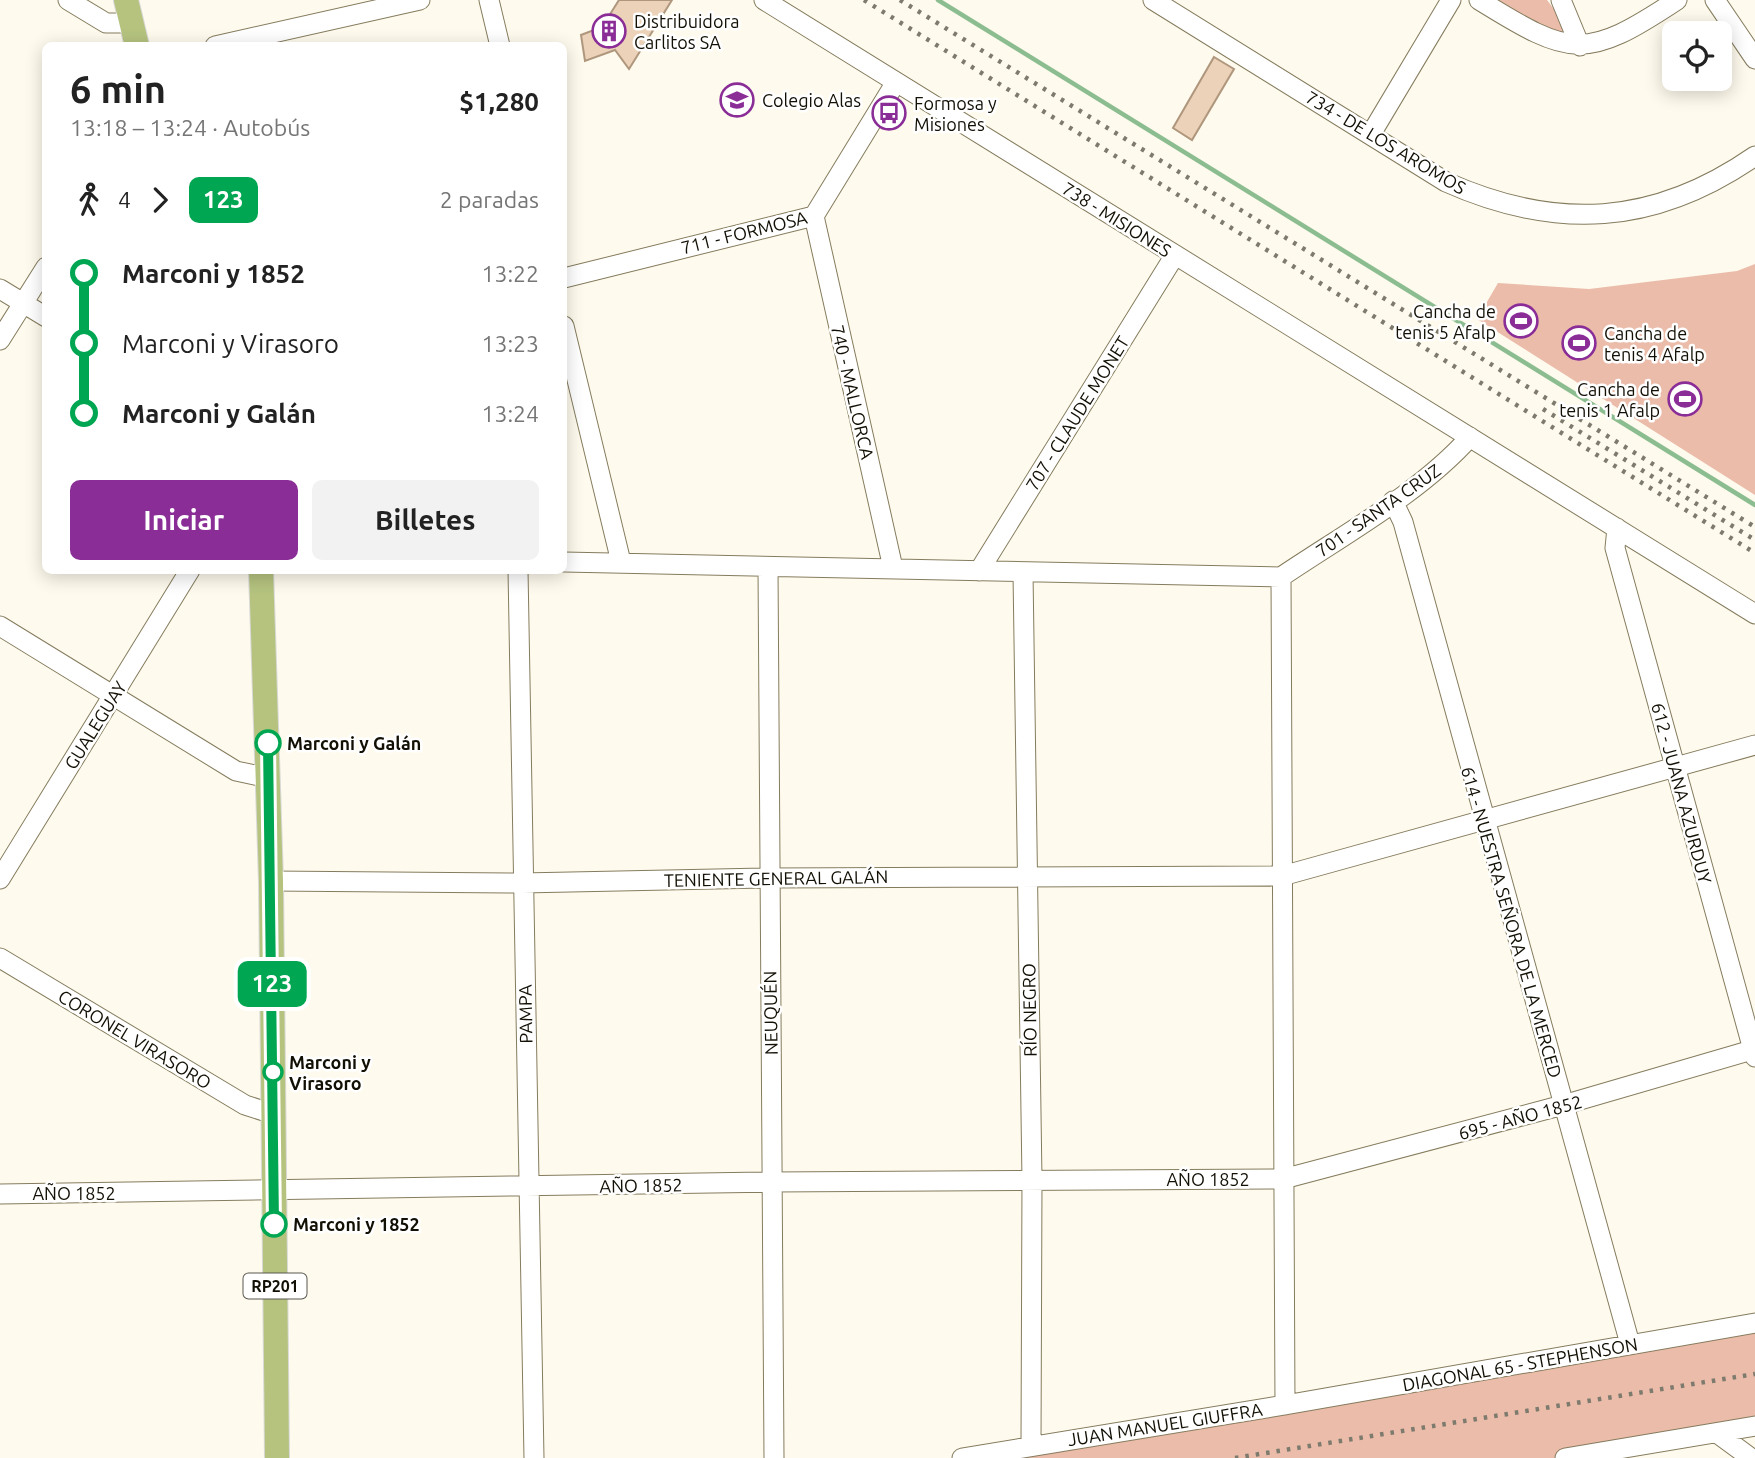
<!DOCTYPE html>
<html lang="es">
<head>
<meta charset="utf-8">
<style>
	:root { --surface:#fff; --page:#f2f2f2; --text:#222; --muted:#767676; --accent:#8a2d97 }
	body { margin:0; font-family:Ubuntu,sans-serif; background:var(--page); color:var(--text); height:100vh; display:flex; flex-direction:column; font-size:26px; white-space:nowrap }
	* { box-sizing:border-box; margin:0 }
	p { font-size:23px; color:var(--muted) }
	.icon { flex:none; width:38px; height:38px; fill:none; stroke:currentColor; stroke-width:2; stroke-linecap:round; stroke-linejoin:round }
	.map { position:relative; flex:1; overflow:hidden }
	.sheet { position:absolute; left:42px; top:42px; width:525px; height:532px; display:flex; flex-direction:column; background:var(--surface); border-radius:10px; box-shadow:0 4px 18px #0003 }
	.sheet>* { flex:none }
	.badge { padding:0 14px; border-radius:10px; font-size:24px; line-height:46px }
	.fabs { position:absolute; left:1662px; top:21px; display:grid; gap:14px }
	.fabs a { display:grid; place-items:center; width:70px; height:70px; border-radius:10px; background:var(--surface); box-shadow:0 4px 18px #0003; font-size:35px }
	.map>.badge { position:absolute; translate:-50% -50%; box-shadow:0 0 0 4px #fff }
	.legs { display:flex; align-items:center; gap:10px; height:77px; padding:0 28px; font-size:23px }
	.legs p { margin-inline-start:auto }
	.head { display:flex; align-items:center; justify-content:space-between; height:119px; padding:0 28px }
	h1 { font-size:38px; font-weight:700; line-height:52px }
	.primary-button { display:flex; gap:14px; margin-top:auto; padding:14px 28px }
	.primary-button a { flex:1; height:80px; border-radius:10px; background:var(--accent); color:#fff; font-size:28px; font-weight:700; line-height:80px; text-align:center }
	.primary-button a+a { background:var(--page); color:var(--text) }
	ul { padding:0 28px; list-style:none }
	li { display:flex; align-items:center; gap:24px; height:70px; font-size:26px }
	li i { display:grid; place-items:center; width:10px; height:100%; margin:0 9px; background:currentColor }
	li i::after { content:''; width:18px; height:18px; margin:-9px; border:5px solid; border-radius:50%; background:var(--surface) }
	li p { margin-inline-start:auto }
	li:first-child i { background:linear-gradient(#0000 50%,currentColor 0) }
	li:last-child i { background:linear-gradient(currentColor 50%,#0000 0) }
	.map>svg:first-child { display:block }
	.green { fill:#ebbcaa }
	.lines { fill:none; stroke-linecap:round; stroke-linejoin:round }
	.stream { stroke:#8cbd90; stroke-width:4.5 }
	.building { fill:#ecd2b8; stroke:#af977e; stroke-width:2 }
	.minor-casing { stroke:#857c5e; stroke-width:21 }
	.major-casing { stroke:#d9d9d7; stroke-width:26 }
	.minor { stroke:#fff; stroke-width:19 }
	.major { stroke:#b5c37f; stroke-width:24 }
	.rail { stroke:#7d7a6e; stroke-width:4.5; stroke-dasharray:3.5 7; stroke-linecap:butt }
	.line-1-casing { stroke:#fff; stroke-width:16 }
	.line-1 { stroke:#00a651; stroke-width:10 }
	.stop-1-dot { fill:#fff; stroke:#00a651; stroke-width:3.5 }
	.labels { text-anchor:middle; dominant-baseline:central; stroke-width:5; stroke-linejoin:round; paint-order:stroke }
	.shield { fill:#fff; stroke:#59574f; stroke-width:2 }
	.shield-label { font-size:16px; font-weight:bold; fill:#120f04 }
	.poi-label { font-size:18px; fill:#120f04; stroke:#fff; text-anchor:start }
	.street-label { font-size:18px; fill:#120f04; stroke:#fff }
	.stop-label { font-size:18px; font-weight:bold; fill:#120f04; stroke:#fff; text-anchor:start }
</style>
</head>
<body>
<div class="map">
<svg width="1755" height="1458" viewBox="0 0 1755 1458">
	<rect width="100%" height="100%" fill="#fefaed"/>
	<path class="green" d="M1497,0h50c7,10 22,24 14,35l-7,1z
		M1755,264v231l-278,-176 21,-36 91,6 148,-18z
		M1755,1323v103l-190,32h-603z"/>
	<g class="lines">
		<path class="stream" d="M938,0l817,505"/>
	</g>
	<path class="building" d="M619,0h53l-43,69 -14,-19 -30,11 -4,-26 21,-8z
		M1214,57l20,12 -42,71 -19,-12z"/>
	<g class="lines">
		<defs>
			<path id="minor" d="M68,0l38,23h26
				M489,0l11,46
				M764,0l991,614
				M1153,0l293,182c110,49 208,44 309,-26
				M1479,0c92,57 106,61 198,0
				M1561,0l19,46
				M1715,0l40,59
				M215,46l205,-46
				M1371,134l80,-134
				M814,216l79,352
				M564,278l250,-62 82,-134
				M0,289l46,28
				M564,326l57,236
				M0,340l46,-73
				M1393,501l10,21 227,822
				M1617,528l-2,20 140,509
				M564,562l717,15
				M768,568l6,890
				M518,570l16,888
				M979,571l196,-316
				M1023,573l9,607 -1,266
				M1281,577l4,828
				M1281,577c62,-42 139,-84 189,-140
				M0,626l236,145 33,7
				M0,879l190,-309
				M271,881l251,2 247,-5 513,-2 473,-131
				M0,958l245,147 28,9
				M0,1194l772,-12 511,-3 280,-74 192,-56
				M1717,1433l34,25
				M962,1458l323,-53 470,-82
				M1565,1458l190,-32"/>
			<path id="major" d="M126,0l11,46
				M261,570l10,311 6,577"/>
		</defs>
		<use href="#minor" class="minor-casing"/>
		<use href="#major" class="major-casing"/>
		<use href="#minor" class="minor"/>
		<use href="#major" class="major"/>
		<path class="rail" d="M864,0l891,553
			M900,0l855,527
			M1543,409l212,131
			M1235,1458l520,-84"/>
	</g>
	<g class="lines">
		<defs>
			<path id="line-1" d="M268,743l6,481"/>
		</defs>
		<use href="#line-1" class="line-1-casing"/>
		<use href="#line-1" class="line-1"/>
	</g>
	<defs>
		<symbol id="building-ring" viewBox="-11 -11 22 22"><circle r="9.5" fill="#fff" stroke="#8a2d97" stroke-width="1.5"/><path d="M-4-6H4V6H1V3H-1V6H-4ZM-2.5-4.3h1.7v1.8h-1.7ZM.8-4.3h1.7v1.8H.8ZM-2.5-1h1.7V.8h-1.7ZM.8-1h1.7V.8H.8Z" fill="#8a2d97"/></symbol>
		<symbol id="school-ring" viewBox="-11 -11 22 22"><circle r="9.5" fill="#fff" stroke="#8a2d97" stroke-width="1.5"/><path d="M0-5L7-2L0 1L-7-2ZM-4 1L0 2.5L4 1V4Q0 6-4 4Z" fill="#8a2d97"/></symbol>
		<symbol id="bus-ring" viewBox="-11 -11 22 22"><circle r="9.5" fill="#fff" stroke="#8a2d97" stroke-width="1.5"/><path d="M-5-6H5V4H4V6H2V4H-2V6H-4V4H-5ZM-3.5-4V0h7V-4ZM-3.5 1.2v1.5H-2V1.2ZM2 1.2v1.5H3.5V1.2Z" fill="#8a2d97"/></symbol>
		<symbol id="stadium-ring" viewBox="-11 -11 22 22"><circle r="9.5" fill="#fff" stroke="#8a2d97" stroke-width="1.5"/><path d="M0-5a6.5 5 0 1 0 0 10a6.5 5 0 1 0 0-10ZM-3.5-1.8h7v3.6h-7Z" fill="#8a2d97"/></symbol>
	</defs>
	<g fill-rule="evenodd">
		<use href="#building-ring" x="590" y="12" width="38" height="38"/>
		<use href="#school-ring" x="718" y="81" width="38" height="38"/>
		<use href="#bus-ring" x="870" y="94" width="38" height="38"/>
		<use href="#stadium-ring" x="1502" y="302" width="38" height="38"/>
		<use href="#stadium-ring" x="1560" y="324" width="38" height="38"/>
		<use href="#stadium-ring" x="1666" y="380" width="38" height="38"/>
	</g>
	<g class="stop-1-dot">
		<circle cx="268" cy="743" r="12"/>
		<circle cx="273" cy="1072" r="9"/>
		<circle cx="274" cy="1224" r="12"/>
	</g>
	<g class="labels">
		<rect class="shield" x="243.5" y="1273.5" width="63" height="25" rx="5"/>
		<g class="shield-label">
			<text x="275" y="1286">RP201</text>
		</g>
		<g class="poi-label">
			<text x="634" y="21">Distribuidora<tspan x="634" dy="21">Carlitos SA</tspan></text>
			<text x="762" y="100">Colegio Alas</text>
			<text x="914" y="103">Formosa y<tspan x="914" dy="21">Misiones</tspan></text>
			<text x="1496" y="311" text-anchor="end">Cancha de<tspan x="1496" dy="21">tenis 5 Afalp</tspan></text>
			<text x="1604" y="333">Cancha de<tspan x="1604" dy="21">tenis 4 Afalp</tspan></text>
			<text x="1660" y="389" text-anchor="end">Cancha de<tspan x="1660" dy="21">tenis 1 Afalp</tspan></text>
		</g>
		<g class="street-label">
			<text transform="translate(1386 142) rotate(31)">734 - DE LOS AROMOS</text>
			<text transform="translate(1117 219) rotate(32)">738 - MISIONES</text>
			<text transform="translate(744 232) rotate(-14)">711 - FORMOSA</text>
			<text transform="translate(853 392) rotate(77)">740 - MALLORCA</text>
			<text transform="translate(1077 413) rotate(-58)">707 - CLAUDE MONET</text>
			<text transform="translate(1378 510) rotate(-35)">701 - SANTA CRUZ</text>
			<text transform="translate(95 725) rotate(-58)">GUALEGUAY</text>
			<text transform="translate(1682 793) rotate(75)">612 - JUANA AZURDUY</text>
			<text transform="translate(776 878) rotate(-1)">TENIENTE GENERAL GALÁN</text>
			<text transform="translate(1512 922) rotate(74)">614 - NUESTRA SEÑORA DE LA MERCED</text>
			<text transform="translate(1029 1010) rotate(-91)">RÍO NEGRO</text>
			<text transform="translate(770 1013) rotate(-91)">NEUQUÉN</text>
			<text transform="translate(525 1014) rotate(-91)">PAMPA</text>
			<text transform="translate(135 1039) rotate(31)">CORONEL VIRASORO</text>
			<text transform="translate(1520 1117) rotate(-15)">695 - AÑO 1852</text>
			<text x="1208" y="1179">AÑO 1852</text>
			<text transform="translate(641 1185) rotate(-1)">AÑO 1852</text>
			<text x="74" y="1193">AÑO 1852</text>
			<text transform="translate(1520 1364) rotate(-10)">DIAGONAL 65 - STEPHENSON</text>
			<text transform="translate(1165 1424) rotate(-9)">JUAN MANUEL GIUFFRA</text>
		</g>
		<g class="stop-label">
			<text x="287" y="743">Marconi y Galán</text>
			<text x="289" y="1062">Marconi y<tspan x="289" dy="21">Virasoro</tspan></text>
			<text x="293" y="1224">Marconi y 1852</text>
		</g>
	</g>
</svg>
<div class="fabs">
<a><svg class="icon" aria-label="locate" viewBox="0 0 24 24"><circle cx="12" cy="12" r="6"/><path d="M12 2v4M12 18v4M2 12h4M18 12h4"/></svg></a>
</div>
<b class="badge" style="left:272px;top:984px;background:#00a651;color:#fff">123</b>
<section class="sheet">
<div class="head"><div><h1>6 min</h1><p>13:18 – 13:24 · Autobús</p></div><b>$1,280</b></div>
<div class="legs"><svg class="icon" aria-label="walk" viewBox="0 0 24 24"><circle cx="13" cy="4" r="2"/><path d="M13 8l-2 6 4 7M11 14l-3 7M7 12l3-4h3l4 4"/></svg>4<svg class="icon" aria-label="forward" viewBox="0 0 24 24"><path d="M9 5l7 7-7 7"/></svg><b class="badge" style="background:#00a651;color:#fff">123</b><p>2 paradas</p></div>
<ul>
<li><i style="color:#00a651"></i><b>Marconi y 1852</b><p>13:22</p></li>
<li><i style="color:#00a651"></i><span>Marconi y Virasoro</span><p>13:23</p></li>
<li><i style="color:#00a651"></i><b>Marconi y Galán</b><p>13:24</p></li>
</ul>
<div class="primary-button"><a>Iniciar</a><a>Billetes</a></div>
</section>
</div>
</body>
</html>
